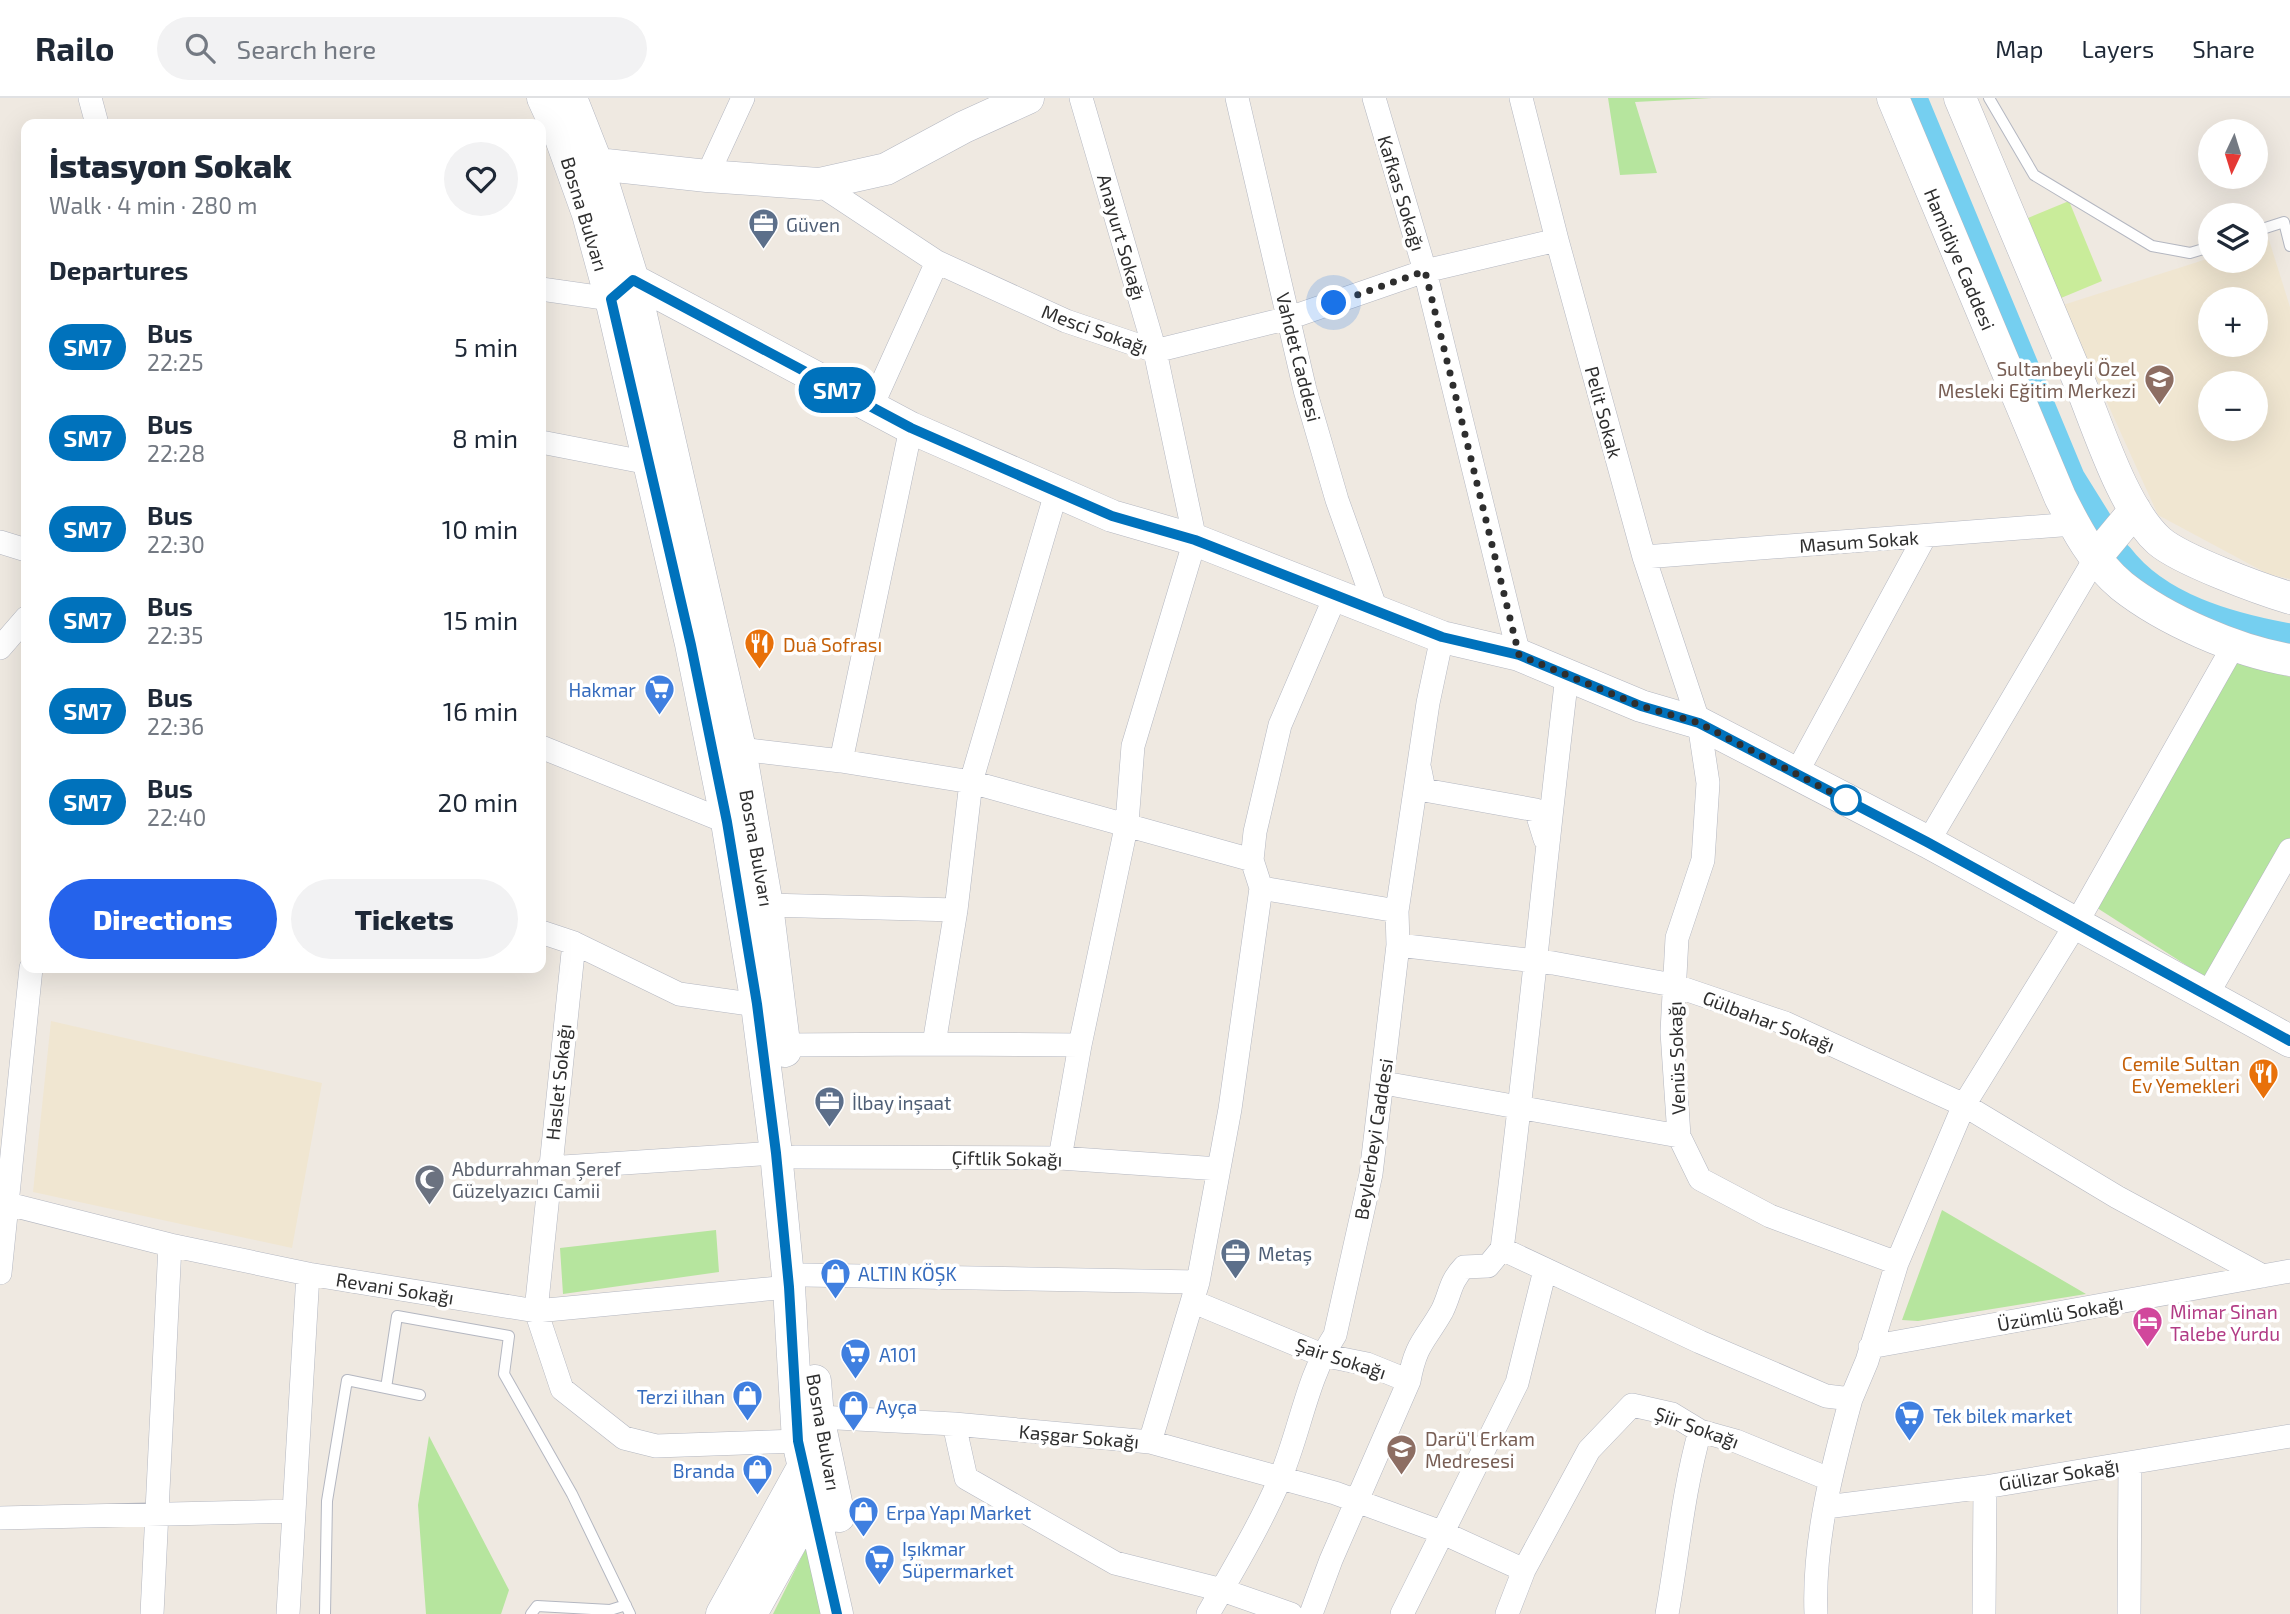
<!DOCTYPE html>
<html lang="en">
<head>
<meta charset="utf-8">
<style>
	:root { --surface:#fff; --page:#f2f2f3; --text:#1f2937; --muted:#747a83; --line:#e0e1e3; --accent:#2563eb }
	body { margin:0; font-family:"Exo 2",sans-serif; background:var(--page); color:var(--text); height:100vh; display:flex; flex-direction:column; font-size:26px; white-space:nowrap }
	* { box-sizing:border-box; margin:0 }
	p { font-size:23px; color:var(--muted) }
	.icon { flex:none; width:38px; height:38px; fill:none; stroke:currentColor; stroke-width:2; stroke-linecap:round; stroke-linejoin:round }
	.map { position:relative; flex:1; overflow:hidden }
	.side { position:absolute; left:21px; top:21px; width:525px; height:854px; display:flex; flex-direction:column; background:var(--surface); border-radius:14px; box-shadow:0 7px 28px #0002 }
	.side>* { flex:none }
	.badge { padding:0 14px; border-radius:23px; font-size:24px; line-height:46px }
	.needle { width:46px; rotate:184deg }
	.buttons { position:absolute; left:2198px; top:21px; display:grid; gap:14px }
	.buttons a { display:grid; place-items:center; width:70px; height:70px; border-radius:50%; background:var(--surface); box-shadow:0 7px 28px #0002; font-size:35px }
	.you { position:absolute; width:35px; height:35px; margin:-18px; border:5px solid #fff; border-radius:50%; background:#1a73e8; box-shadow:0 0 0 10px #1a73e833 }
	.map>.badge { position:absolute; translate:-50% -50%; box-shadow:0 0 0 4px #fff }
	h2 { padding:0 28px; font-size:26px; line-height:63px }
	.round { display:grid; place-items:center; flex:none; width:74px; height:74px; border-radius:37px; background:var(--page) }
	.overview { display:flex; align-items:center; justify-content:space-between; height:119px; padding:0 28px }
	h1 { font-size:33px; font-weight:800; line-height:52px }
	.action { display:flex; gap:14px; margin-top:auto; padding:14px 28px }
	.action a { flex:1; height:80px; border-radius:42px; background:var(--accent); color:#fff; font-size:28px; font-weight:800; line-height:80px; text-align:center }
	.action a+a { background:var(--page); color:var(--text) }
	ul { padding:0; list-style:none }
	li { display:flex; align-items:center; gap:21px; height:91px; padding:0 28px }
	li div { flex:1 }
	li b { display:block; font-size:26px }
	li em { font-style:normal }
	li .badge { min-width:77px; font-weight:700; text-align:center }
	header { display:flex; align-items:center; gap:42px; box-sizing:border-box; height:98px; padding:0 35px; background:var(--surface); border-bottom:2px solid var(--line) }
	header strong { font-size:33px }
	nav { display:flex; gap:38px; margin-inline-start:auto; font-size:24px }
	.search { width:490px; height:63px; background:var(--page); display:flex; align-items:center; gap:18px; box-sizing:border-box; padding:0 24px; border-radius:38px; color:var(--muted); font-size:26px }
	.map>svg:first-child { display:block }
	.education { fill:#f0e6d1; fill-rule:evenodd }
	.green { fill:#b6e59e }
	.pitch { fill:#c9ec9a }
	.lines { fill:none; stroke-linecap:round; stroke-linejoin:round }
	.canal { stroke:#75cff0; stroke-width:21 }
	.lane-casing { stroke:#b4b7c1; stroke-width:12 }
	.street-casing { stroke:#b4b7c1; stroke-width:24 }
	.secondary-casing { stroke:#b4b7c1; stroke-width:33 }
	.lane { stroke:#fff; stroke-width:10 }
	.street { stroke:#fff; stroke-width:23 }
	.secondary { stroke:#fff; stroke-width:32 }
	.line-casing { stroke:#fff; stroke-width:16 }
	.line { stroke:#0072bc; stroke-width:10 }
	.walk { stroke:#2e2e2e; stroke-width:7; stroke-dasharray:0 12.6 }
	.stop-dot { fill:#fff; stroke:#0072bc; stroke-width:3.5 }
	.labels { text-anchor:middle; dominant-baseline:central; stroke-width:7; stroke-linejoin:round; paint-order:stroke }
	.street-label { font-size:19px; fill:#2e2e2e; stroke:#fff }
	.service-label { font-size:19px; fill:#4e5e75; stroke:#fff; text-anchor:start }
	.education-label { font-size:19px; fill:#785e54; stroke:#fff; text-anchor:end }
	.food-label { font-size:19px; fill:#c56008; stroke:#fff; text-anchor:start }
	.shop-label { font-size:19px; fill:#366cbe; stroke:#fff; text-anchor:start }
	.worship-label { font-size:19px; fill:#5b616d; stroke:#fff; text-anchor:start }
	.hotel-label { font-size:19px; fill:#b23c85; stroke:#fff; text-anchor:start }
</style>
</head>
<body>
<header>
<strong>Railo</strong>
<div class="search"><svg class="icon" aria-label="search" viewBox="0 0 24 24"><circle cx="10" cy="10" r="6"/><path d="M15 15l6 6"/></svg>Search here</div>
<nav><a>Map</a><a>Layers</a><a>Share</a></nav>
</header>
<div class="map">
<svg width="2290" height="1516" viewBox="0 0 2290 1516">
	<rect width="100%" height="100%" fill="#efe9e1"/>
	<path class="education" d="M2269,142l21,67v272l-22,-5 -110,-59 -95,-210 147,-47 46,3v-17zM2210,201h46v46h-46zM2210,285h46v46h-46z
		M51,923l271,62 -30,165 -259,-56z"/>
	<path class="green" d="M1608,0h104l-77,4 22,71 -37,2z
		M2230,562l60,17v168l-76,138 -123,-79z
		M1942,1112l144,84 -168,27 -16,-1z
		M716,1132l3,42 -156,22 -3,-46z
		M429,1338l80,154 -8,24h-75l-8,-109z
		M807,1448l16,68h-50z"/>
	<path class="pitch" d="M2069,103l33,80 -41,17 -33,-80z"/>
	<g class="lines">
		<path class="canal" d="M1917,0l157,378 28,45
			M2122,456c38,50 108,69 168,80"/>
		<defs>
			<path id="lane" d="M1989,0l45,77 118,71 38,7 20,-6
				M2256,133l28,-9 6,24
				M386,1290l11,-72 112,20 -5,38 68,120 58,120
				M325,1516l2,-113 20,-121 73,15
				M531,1516l6,-8 73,4 16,-5"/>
			<path id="street" d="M90,0l7,26
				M1237,0l68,292 32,110 40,112
				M1374,0l51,173 94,384
				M1521,0l36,142 87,317 55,166 9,60 -5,77 -26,78 -5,94 7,104 21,43 70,37 127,47
				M707,78l36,-78
				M819,86l118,78 129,59 89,30 134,-33 136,-47 132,-31
				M541,191l70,10 10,-9
				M871,310l66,-146
				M541,344l108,21
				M0,444l26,8
				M1644,459l430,-33
				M0,550l26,-30
				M1567,578c-23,191 -40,383 -65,573l198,93 126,54 25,3 16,-38 30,-98 67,-158 112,-181 158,-279
				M541,649l186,75
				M740,651l101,12 130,21 281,78 3,-28 25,-107 55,-128
				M841,663l70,-333
				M1420,672l4,20 112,20 9,29
				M1796,676l129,-238
				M1928,744l168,-285
				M1261,790l136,23
				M767,807l189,5
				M541,834l33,11 105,51 78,11
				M574,845l-38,368 26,78 62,49 32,8 142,-5 20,-24 136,7 196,18 185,51 106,39 83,38
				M1398,847l155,18 120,22 112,38 179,82 153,92 146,79
				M2207,897l83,-145
				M934,946l146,1 47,-222 6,-77 62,-206 -40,-189 -74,-253
				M784,947l150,-1 22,-134 15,-128 85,-289
				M1384,985l295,53
				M795,1059l265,1 159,11
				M1060,1060l20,-113
				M548,1070l228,-15
				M0,1104l170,43 138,29 228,37 253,-24
				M0,1175l31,-305
				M804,1177l394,7
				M1194,1204l128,53 45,9 42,17 -78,179 -20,54
				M1870,1249l420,-76
				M1409,1283c7,-38 16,-40 33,-70 9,-18 7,-28 22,-44l24,-1 14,-17
				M954,1326l12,54 149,85 107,27 69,24
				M1150,1344l48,-160 32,-173 31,-221 -9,-28
				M1826,1409l159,-20 305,-51
				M0,1420l294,-7
				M152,1516l18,-369
				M288,1516l20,-340
				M1208,1516c25,-44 51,-87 71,-133 21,-48 27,-102 56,-146l36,-161 27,-229 -1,-34 31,-208 14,-66
				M1402,1516l115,-231 28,-113
				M1507,1516l17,-44 65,-120 43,-45 40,9 28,17 36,10 93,38
				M1667,1516c11,-61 16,-123 33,-183
				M1816,1516c-3,-72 16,-146 35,-215
				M1984,1516l1,-127
				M2129,1516l1,-151"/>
			<path id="secondary" d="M543,0l16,35 29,81 23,85 80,345 36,178 30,183 19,148 13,134 9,154 39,173
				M571,0l26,66 36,116 107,469 27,156 18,146
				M1893,0l167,399c16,32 34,66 62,89 43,34 114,65 168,74
				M1960,0c41,96 81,192 121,288 18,44 43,124 78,155 22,19 101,48 131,57
				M597,66l110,12 112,8 67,-15 78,-42 64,-29
				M633,182l278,148 201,88 83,24 247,97 77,18 122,51 58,17 229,119 362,199
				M2096,459l39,-47
				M815,1283l3,36 21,99
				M722,1516l84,-152
				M751,1516l68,-122"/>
		</defs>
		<use href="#lane" class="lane-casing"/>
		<use href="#street" class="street-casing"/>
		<use href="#secondary" class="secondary-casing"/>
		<use href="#lane" class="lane"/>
		<use href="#street" class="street"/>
		<use href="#secondary" class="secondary"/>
	</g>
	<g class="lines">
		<defs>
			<path id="line" d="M837,1516l-39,-173 -9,-154 -13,-134 -19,-149 -30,-182 -36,-177 -80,-346 22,-19 278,148 201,88 83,24 247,97 77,18 122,51 58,17 228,119 363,199"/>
		</defs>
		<use href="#line" class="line-casing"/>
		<use href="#line" class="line"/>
		<path class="walk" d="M1334,205l91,-32 94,384 122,51 58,17 147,77"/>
	</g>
	<defs>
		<symbol id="office-pin" viewBox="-11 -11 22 30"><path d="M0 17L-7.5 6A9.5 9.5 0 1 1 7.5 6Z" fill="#5c6f8a" stroke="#fff"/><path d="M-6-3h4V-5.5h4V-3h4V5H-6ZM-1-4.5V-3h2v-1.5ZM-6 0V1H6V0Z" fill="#fff"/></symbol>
		<symbol id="school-pin" viewBox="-11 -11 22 30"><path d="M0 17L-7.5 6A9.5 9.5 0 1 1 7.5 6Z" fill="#8d6e63" stroke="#fff"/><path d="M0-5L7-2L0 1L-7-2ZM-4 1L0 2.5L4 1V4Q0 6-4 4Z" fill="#fff"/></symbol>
		<symbol id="restaurant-pin" viewBox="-11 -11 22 30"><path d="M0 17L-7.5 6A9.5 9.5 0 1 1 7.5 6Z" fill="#e8710a" stroke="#fff"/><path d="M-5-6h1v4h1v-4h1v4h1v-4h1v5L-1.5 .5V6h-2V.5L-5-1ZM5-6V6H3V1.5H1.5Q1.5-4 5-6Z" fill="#fff"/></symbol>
		<symbol id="supermarket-pin" viewBox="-11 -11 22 30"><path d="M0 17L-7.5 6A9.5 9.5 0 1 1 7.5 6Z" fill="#3f7fe0" stroke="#fff"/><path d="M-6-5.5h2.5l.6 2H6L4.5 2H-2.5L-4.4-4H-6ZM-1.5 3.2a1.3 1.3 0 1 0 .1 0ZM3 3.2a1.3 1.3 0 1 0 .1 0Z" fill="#fff"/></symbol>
		<symbol id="mosque-pin" viewBox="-11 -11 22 30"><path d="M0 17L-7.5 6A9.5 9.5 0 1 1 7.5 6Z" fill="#6b7280" stroke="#fff"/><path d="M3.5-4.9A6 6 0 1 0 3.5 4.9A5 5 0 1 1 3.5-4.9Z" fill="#fff"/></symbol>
		<symbol id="shop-pin" viewBox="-11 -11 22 30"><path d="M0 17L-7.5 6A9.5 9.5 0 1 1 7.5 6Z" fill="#3f7fe0" stroke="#fff"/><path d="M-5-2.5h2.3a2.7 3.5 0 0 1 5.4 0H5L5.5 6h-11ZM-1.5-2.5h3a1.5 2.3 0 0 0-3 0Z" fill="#fff"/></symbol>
		<symbol id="hotel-pin" viewBox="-11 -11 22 30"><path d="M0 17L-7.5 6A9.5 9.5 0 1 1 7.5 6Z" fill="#d1479c" stroke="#fff"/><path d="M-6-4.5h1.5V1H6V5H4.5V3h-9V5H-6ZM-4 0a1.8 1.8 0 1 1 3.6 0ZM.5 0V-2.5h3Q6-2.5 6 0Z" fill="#fff"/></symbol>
	</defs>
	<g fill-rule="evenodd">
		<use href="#office-pin" x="746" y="108" width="35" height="47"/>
		<use href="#school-pin" x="2142" y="264" width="35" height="47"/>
		<use href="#restaurant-pin" x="742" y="528" width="35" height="47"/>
		<use href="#supermarket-pin" x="642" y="574" width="35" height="47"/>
		<use href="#restaurant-pin" x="2246" y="958" width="35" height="47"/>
		<use href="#office-pin" x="812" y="986" width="35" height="47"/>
		<use href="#mosque-pin" x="412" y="1064" width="35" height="47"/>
		<use href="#office-pin" x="1218" y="1138" width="35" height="47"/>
		<use href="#shop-pin" x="818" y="1158" width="35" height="47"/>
		<use href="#hotel-pin" x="2130" y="1206" width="35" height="47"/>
		<use href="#supermarket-pin" x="838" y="1238" width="35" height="47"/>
		<use href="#shop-pin" x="730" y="1280" width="35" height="47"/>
		<use href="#shop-pin" x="836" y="1290" width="35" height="47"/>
		<use href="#supermarket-pin" x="1892" y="1300" width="35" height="47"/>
		<use href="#school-pin" x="1384" y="1334" width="35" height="47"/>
		<use href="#shop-pin" x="740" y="1354" width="35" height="47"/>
		<use href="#shop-pin" x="846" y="1396" width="35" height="47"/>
		<use href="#supermarket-pin" x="862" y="1444" width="35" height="47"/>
	</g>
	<circle class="stop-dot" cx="1846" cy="702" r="14"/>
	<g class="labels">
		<g class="street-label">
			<text transform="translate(1402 95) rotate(73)">Kafkas Sokağı</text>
			<text transform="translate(585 116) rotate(73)">Bosna Bulvarı</text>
			<text transform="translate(1122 139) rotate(74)">Anayurt Sokağı</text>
			<text transform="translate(1960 161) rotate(67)">Hamidiye Caddesi</text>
			<text transform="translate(1095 231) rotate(20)">Mesci Sokağı</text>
			<text transform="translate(1299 259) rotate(76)">Vahdet Caddesi</text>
			<text transform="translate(1604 314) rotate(75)">Pelit Sokak</text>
			<text transform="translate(1859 443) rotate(-4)">Masum Sokak</text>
			<text transform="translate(757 750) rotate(80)">Bosna Bulvarı</text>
			<text transform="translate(1769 923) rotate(21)">Gülbahar Sokağı</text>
			<text transform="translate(1676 960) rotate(-92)">Venüs Sokağı</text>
			<text transform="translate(558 984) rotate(-84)">Haslet Sokağı</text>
			<text transform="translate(1373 1041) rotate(-81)">Beylerbeyi Caddesi</text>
			<text transform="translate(1007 1060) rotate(1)">Çiftlik Sokağı</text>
			<text transform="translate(395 1190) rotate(9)">Revani Sokağı</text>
			<text transform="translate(2060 1215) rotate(-10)">Üzümlü Sokağı</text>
			<text transform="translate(1341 1260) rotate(18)">Şair Sokağı</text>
			<text transform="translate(1697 1329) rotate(20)">Şiir Sokağı</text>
			<text transform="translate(824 1334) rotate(80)">Bosna Bulvarı</text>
			<text transform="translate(1079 1338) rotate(5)">Kaşgar Sokağı</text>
			<text transform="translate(2059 1376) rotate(-9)">Gülizar Sokağı</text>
		</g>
		<g class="service-label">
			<text x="786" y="126">Güven</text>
			<text x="852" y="1004">İlbay inşaat</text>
			<text x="1258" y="1155">Metaş</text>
		</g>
		<g class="education-label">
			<text x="2136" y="270">Sultanbeyli Özel<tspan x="2136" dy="22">Mesleki Eğitim Merkezi</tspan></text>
			<text x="1425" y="1340" text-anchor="start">Darü'l Erkam<tspan x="1425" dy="22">Medresesi</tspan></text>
		</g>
		<g class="food-label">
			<text x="783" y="546">Duâ Sofrası</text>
			<text x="2240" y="965" text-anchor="end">Cemile Sultan<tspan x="2240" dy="22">Ev Yemekleri</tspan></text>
		</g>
		<g class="shop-label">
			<text x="636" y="591" text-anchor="end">Hakmar</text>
			<text x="858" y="1175">ALTIN KÖŞK</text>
			<text x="879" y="1256">A101</text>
			<text x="725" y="1298" text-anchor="end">Terzi ilhan</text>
			<text x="876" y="1308">Ayça</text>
			<text x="1933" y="1317">Tek bilek market</text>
			<text x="735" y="1372" text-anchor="end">Branda</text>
			<text x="886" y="1414">Erpa Yapı Market</text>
			<text x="902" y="1450">Işıkmar<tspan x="902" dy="22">Süpermarket</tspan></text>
		</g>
		<g class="worship-label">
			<text x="452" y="1070">Abdurrahman Şeref<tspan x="452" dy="22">Güzelyazıcı Camii</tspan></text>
		</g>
		<g class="hotel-label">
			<text x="2170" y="1213">Mimar Sinan<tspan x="2170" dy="22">Talebe Yurdu</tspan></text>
		</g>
	</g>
</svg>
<div class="buttons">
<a><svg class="needle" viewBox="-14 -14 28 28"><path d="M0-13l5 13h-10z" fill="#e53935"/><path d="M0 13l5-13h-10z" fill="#747a83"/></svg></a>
<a><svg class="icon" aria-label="layers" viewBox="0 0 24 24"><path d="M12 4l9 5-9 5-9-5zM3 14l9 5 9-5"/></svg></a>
<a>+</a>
<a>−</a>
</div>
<div class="you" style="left:1334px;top:205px"></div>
<b class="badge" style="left:837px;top:292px;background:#0072bc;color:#fff">SM7</b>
<section class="side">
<div class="overview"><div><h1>İstasyon Sokak</h1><p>Walk · 4 min · 280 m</p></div><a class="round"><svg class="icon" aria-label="heart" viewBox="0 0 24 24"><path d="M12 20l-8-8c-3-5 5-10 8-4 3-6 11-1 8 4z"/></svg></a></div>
<h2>Departures</h2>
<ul>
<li><span class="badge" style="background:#0072bc;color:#fff">SM7</span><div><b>Bus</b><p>22:25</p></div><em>5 min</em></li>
<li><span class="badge" style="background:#0072bc;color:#fff">SM7</span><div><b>Bus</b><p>22:28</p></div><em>8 min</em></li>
<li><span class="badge" style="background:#0072bc;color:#fff">SM7</span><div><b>Bus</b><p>22:30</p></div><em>10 min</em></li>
<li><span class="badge" style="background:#0072bc;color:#fff">SM7</span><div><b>Bus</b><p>22:35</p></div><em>15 min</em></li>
<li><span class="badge" style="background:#0072bc;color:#fff">SM7</span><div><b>Bus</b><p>22:36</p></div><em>16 min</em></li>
<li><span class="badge" style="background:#0072bc;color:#fff">SM7</span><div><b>Bus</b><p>22:40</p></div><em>20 min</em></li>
</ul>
<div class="action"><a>Directions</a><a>Tickets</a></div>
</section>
</div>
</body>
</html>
